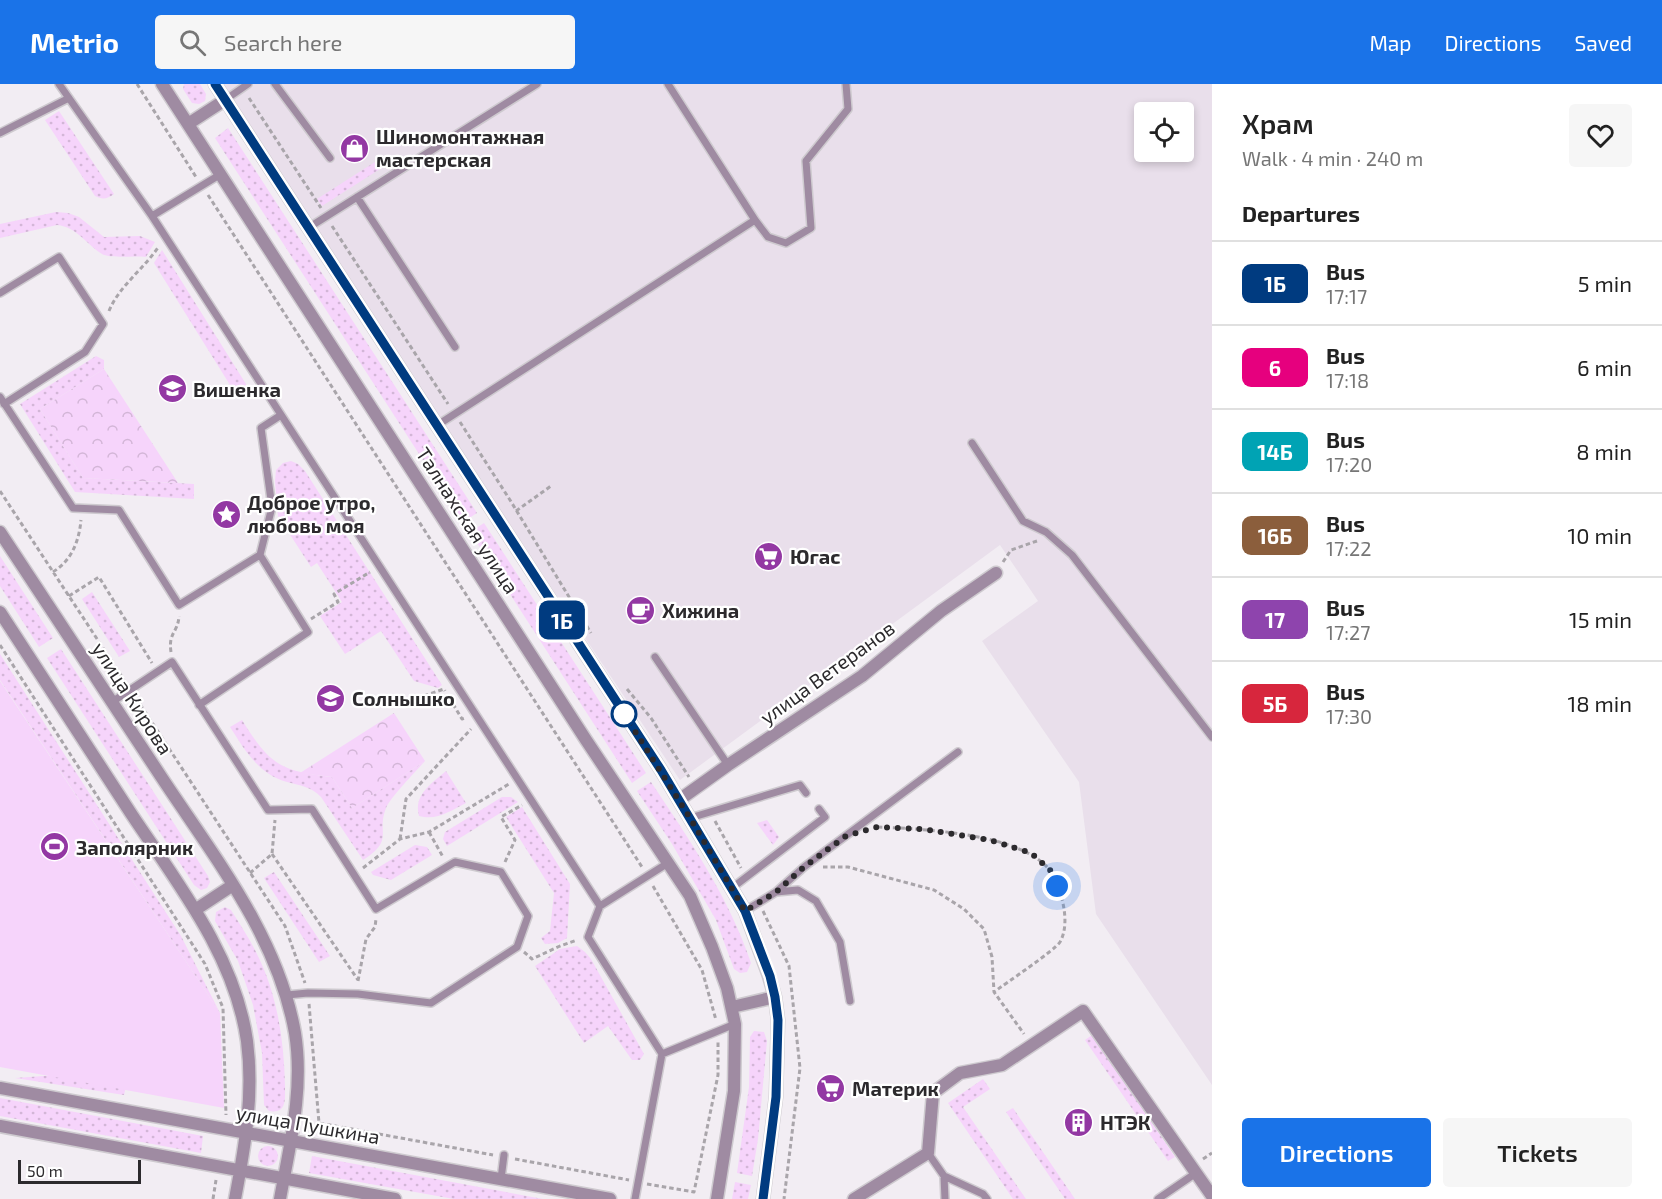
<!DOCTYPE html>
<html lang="en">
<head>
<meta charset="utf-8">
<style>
	:root { --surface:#fff; --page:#f6f6f6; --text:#222; --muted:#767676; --line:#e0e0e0; --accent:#1a73e8 }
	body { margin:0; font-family:"Exo 2",sans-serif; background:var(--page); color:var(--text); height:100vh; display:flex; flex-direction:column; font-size:22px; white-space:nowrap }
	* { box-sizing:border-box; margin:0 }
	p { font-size:20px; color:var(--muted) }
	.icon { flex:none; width:33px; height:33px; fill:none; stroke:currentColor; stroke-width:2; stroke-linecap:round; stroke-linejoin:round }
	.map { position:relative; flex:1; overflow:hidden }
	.panel { display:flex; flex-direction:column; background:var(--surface); width:450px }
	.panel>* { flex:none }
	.badge { padding:0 12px; border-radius:9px; font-size:21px; line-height:39px }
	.fabs { position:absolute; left:1134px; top:18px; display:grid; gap:12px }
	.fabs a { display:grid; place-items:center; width:60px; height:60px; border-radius:6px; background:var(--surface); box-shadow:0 3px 9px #0003; font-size:30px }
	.scale { position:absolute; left:18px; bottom:15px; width:123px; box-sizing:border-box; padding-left:6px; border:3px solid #2c2a2d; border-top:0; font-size:16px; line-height:21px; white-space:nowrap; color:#2c2a2d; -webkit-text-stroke:4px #fff; paint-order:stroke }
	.you { position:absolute; width:30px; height:30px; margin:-15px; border:4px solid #fff; border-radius:50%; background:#1a73e8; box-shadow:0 0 0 9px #1a73e833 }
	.map>.badge { position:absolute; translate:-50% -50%; box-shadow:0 0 0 3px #fff }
	h2 { padding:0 30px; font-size:22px; line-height:54px }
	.round { display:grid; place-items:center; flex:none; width:63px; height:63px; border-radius:6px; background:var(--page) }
	.overview { display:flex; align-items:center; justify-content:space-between; height:102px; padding:0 30px }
	h1 { font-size:28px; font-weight:600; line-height:45px }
	.cta { display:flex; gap:12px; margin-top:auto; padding:12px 30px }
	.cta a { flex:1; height:69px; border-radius:6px; background:var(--accent); color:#fff; font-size:24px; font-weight:600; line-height:69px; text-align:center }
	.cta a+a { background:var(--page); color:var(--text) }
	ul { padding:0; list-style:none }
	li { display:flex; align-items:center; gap:18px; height:84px; padding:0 30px; border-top:2px solid var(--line) }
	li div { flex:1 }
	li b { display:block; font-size:22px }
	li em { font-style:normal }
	li .badge { min-width:66px; font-weight:700; text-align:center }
	header { display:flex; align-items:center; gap:36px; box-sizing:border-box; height:84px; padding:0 30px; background:var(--accent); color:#fff }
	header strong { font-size:28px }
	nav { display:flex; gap:33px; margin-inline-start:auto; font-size:21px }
	.search { width:420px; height:54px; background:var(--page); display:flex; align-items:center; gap:15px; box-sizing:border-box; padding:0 21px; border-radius:6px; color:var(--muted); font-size:22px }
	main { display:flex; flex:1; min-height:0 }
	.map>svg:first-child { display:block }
	.built { fill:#e9dfeb; fill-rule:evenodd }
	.grass { fill:url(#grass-dots) }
	.park { fill:url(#park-crowns) }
	.pitch { fill:#f6d4fb }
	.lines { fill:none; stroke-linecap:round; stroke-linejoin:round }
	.service-casing { stroke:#cecacf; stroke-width:10 }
	.minor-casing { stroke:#cecacf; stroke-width:15 }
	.tertiary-casing { stroke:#cecacf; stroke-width:15 }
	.path { stroke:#a9a5aa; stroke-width:3; stroke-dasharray:4.5 3; stroke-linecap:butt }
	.service { stroke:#9f8ba2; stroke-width:7 }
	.minor { stroke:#9f8ba2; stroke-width:12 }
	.tertiary { stroke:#9f8ba2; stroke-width:12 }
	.line-casing { stroke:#fff; stroke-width:14 }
	.line { stroke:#003b80; stroke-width:9 }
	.walk { stroke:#2c2a2d; stroke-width:6; stroke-dasharray:0 10.8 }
	.stop-dot { fill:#fff; stroke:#003b80; stroke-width:3 }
	.labels { text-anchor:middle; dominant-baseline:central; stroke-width:4.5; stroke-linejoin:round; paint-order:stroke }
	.poi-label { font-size:20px; font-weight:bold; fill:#2c2a2d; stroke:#fff; text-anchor:start }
	.street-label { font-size:20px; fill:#2c2a2d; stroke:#fff }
</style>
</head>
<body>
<header>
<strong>Metrio</strong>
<div class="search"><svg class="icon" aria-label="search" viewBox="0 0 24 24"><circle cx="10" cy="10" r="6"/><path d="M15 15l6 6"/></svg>Search here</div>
<nav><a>Map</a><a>Directions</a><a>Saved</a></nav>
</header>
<main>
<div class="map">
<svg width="1212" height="1115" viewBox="0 0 1212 1115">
	<defs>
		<pattern id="grass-dots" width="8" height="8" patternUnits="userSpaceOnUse" patternTransform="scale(1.5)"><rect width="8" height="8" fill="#f6d4fb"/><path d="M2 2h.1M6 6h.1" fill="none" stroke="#d3b6d7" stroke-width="1.8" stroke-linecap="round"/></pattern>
		<pattern id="park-crowns" width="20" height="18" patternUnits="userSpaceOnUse" patternTransform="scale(1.5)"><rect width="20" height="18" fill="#f6d4fb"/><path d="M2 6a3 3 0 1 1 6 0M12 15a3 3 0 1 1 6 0" fill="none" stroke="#d3b6d7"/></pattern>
	</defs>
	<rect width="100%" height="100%" fill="#f2edf3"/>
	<path class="built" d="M220,0h992v1001l-116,-171 -17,-132 -97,-141 56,-40 -38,-56 -320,235 -242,-362zM1144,28h40v40h-40z"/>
	<path class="grass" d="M184,0h16l6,10 -1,7 -6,3 -7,-1 -9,-14z
		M59,27l55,83c-7,5 -11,6 -19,2l-50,-76z
		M228,44l249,385 -14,9 -248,-384z
		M375,78l5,7 -58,37 -5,-7z
		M56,128l12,1 11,4 25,20 36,-1 15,6 -9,15c-12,-2 -35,2 -44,-3 -16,-10 -25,-27 -45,-29l-57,13v-14z
		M162,166l84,134v6l-3,4 -5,1 -3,-2 -81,-130z
		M96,272l8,4v9l-64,40 43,69 111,6v15l-119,-7 -55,-88z
		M291,377l7,3 7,7 137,214 -4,3 -24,-7 -33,-50 -36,23 -25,-38 22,-14 -25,-39 -6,4 -33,-51 -3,-35 1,-11 7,-7z
		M484,439l162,250 -14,10 -162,-251z
		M0,472l53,82 -14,9 -39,-61z
		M92,508l38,59 -11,6 -37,-58z
		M61,565l147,227 2,6 -3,6 -6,2 -7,-5 -147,-227z
		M0,570l181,282 39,77 -220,-333z
		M242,636c28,45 38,51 90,57l20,31 73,-47c-8,9 -36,38 -39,47 -10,26 9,31 -23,52l-42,-63c-11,-11 -20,-11 -34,-15 -29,-8 -42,-32 -57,-55z
		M446,687l20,32c-16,8 -29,18 -47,13 -6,-21 13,-33 27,-45z
		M651,698c38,57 78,115 100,181l-4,9 -7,1 -6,-4 -18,-49 -44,-76 -35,-53z
		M502,713h9l7,5 -71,44 -4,-7 2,-7z
		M522,723l48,77 -3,54 -9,5 -13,1 -4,-6 9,-7 4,-38 -48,-76z
		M767,736l12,17 -6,8 -16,-22z
		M415,761l12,2 5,8 -41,25 -18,-5 -2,-3z
		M274,788l56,84 -11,6 -55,-84z
		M225,823l6,3c8,13 17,26 24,40 22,42 29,89 30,136 0,13 2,28 -16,25l-5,-6 -2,-52 -9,-48 -15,-44 -23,-40 1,-9z
		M577,862l8,6 6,7 53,95 -4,6h-8l-24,-34 -24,17 -49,-77 25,-17z
		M754,947l10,1 3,9 -9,98 -6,37 -15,-3 12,-86 1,-50z
		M1092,951l83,122 -7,4 -83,-121z
		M87,989l40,9 -3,13 -109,-17z
		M983,995l7,10 -27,18 63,92h-13l-65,-96z
		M0,1014l203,38 -2,17 -201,-37z
		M1013,1024l62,91h-10l-59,-87z
		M258 1072a10 10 0 1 1 20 0a10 10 0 1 1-20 0Z
		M312,1072l231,43h-89l-145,-26z
		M735,1098l16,3 -3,14h-16z"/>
	<path class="park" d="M104,285l74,114 -95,-5 -43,-69z
		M394,629l31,48 -73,47 -20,-31 -32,-4z"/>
	<path class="pitch" d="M0,597l220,332 4,95 -224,-41z"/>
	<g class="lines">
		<defs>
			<path id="service" d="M59,0l93,132 448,690
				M275,0l55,74
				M668,0l87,136 13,17 18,6 25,-15 -5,-67 42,-52 -2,-25
				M225,16l23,-16
				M0,49l69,-35
				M357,113l98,150
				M152,132l69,-42
				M308,144l229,-144
				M0,209l59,-36 44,67 -18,28 -81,52
				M0,313l73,111 46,2 60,95 81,-50 12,-48 -11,-79 20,-13
				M436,342l319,-206
				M972,359l51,78 23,11 26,23 140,182
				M655,573l73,108
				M112,618l60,-40 96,148 44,-1 64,100 79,-47 46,10 27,44 -11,31 -86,56 -73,-9 -50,-1 -21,2
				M199,621l109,-73 -48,-77
				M690,734l110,-33 6,8
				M732,804l93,-71 -6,-8
				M776,808l22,-2 18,11 24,41 10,59
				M745,827l31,-19 28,-25 154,-115
				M662,970l73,-30
				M928,1069l16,23 39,18 4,5
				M944,1092l1,23
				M501,1095l3,-24
				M635,1115l27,-145 -74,-117 12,-31 68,-43
				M1158,1115l38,-26"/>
			<path id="minor" d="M679,716l49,-35 134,-89 79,-65 55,-38
				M854,1115l74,-46 5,-60 27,-20 42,-8 81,-54 129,185"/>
			<path id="tertiary" d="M162,0l424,656 104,156 22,51 15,41 8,36 -1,67 -17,108
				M215,0l446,686 84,141 24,65 6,21 3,23 -2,77 -13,102
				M188,40l37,-24
				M0,448c54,82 108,164 162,246 53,80 116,159 133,255 9,56 -5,111 -15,166
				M0,528c44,68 88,135 132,203 46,69 103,141 115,226 7,54 -2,105 -12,158
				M195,826l38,-25
				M732,923l43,-10
				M0,1004l610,111
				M0,1042l395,73"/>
		</defs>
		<use href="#service" class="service-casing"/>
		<use href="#minor" class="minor-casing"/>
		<use href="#tertiary" class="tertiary-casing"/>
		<path class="path" d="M137,0l59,93
			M249,14l72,110
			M208,111l434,672
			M332,142l116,178
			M109,227c10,-25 35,-42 50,-65
			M460,338l50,78 81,133
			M0,407l124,189
			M516,427l35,-25
			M1003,478l8,-12 26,-9
			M53,488c19,-12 26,-31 28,-52
			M69,512l30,-19 53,86
			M311,535l27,-17 -4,-8 36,-22
			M0,561l205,319 18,44 3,107
			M171,568c-3,-20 7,-19 8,-36
			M627,605l24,29 38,59
			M136,614l149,228 20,57
			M410,617l34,-12 1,2
			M453,620l9,15 3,-1
			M715,737l26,47
			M878,743c44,2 146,6 173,45 4,5 6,14 9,21 5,14 8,35 0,49 -6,9 -54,41 -66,50
			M429,748l14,25
			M400,755l6,-40 65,-70
			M272,770l86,126
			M505,778l10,-22 -14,-23 21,-12
			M823,783h25l86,23 30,19 20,20 8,28 2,35 30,42
			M363,784l37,-29 29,-7 80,-48
			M250,789l22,-19 3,-34
			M653,802l49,84 14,50
			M763,827l26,55 11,102 -16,131
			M524,868l8,7 28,-13 17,-6
			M358,897l8,-42 9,-12 1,-8
			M309,920l10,119 174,32
			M515,1075l114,21
			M1203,1075l9,-6
			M647,1100l47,8 24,-117v-33
			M213,1115l3,-19"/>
		<use href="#service" class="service"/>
		<use href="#minor" class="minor"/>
		<use href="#tertiary" class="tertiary"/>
	</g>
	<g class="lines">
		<defs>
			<path id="line" d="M215,0l446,686 84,141 25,65 5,21 3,23 -2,77 -13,102"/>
		</defs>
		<use href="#line" class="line-casing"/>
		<use href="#line" class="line"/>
		<path class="walk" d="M624,630l66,104 55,93 31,-19 28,-25 42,-31 31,-9 45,2 68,11 41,13 21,19 5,14"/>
	</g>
	<defs>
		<symbol id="shop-disc" viewBox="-11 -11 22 22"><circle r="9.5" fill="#9338a3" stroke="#fff"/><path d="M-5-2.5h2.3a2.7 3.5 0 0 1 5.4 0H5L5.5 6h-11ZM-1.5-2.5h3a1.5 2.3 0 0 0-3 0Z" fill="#fff"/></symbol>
		<symbol id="school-disc" viewBox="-11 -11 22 22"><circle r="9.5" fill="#9338a3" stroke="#fff"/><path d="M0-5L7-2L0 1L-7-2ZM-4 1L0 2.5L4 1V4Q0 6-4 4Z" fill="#fff"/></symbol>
		<symbol id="sight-disc" viewBox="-11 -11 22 22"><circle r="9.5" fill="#9338a3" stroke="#fff"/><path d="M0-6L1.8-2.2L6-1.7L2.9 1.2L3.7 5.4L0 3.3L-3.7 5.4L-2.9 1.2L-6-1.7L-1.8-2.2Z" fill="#fff"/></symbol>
		<symbol id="supermarket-disc" viewBox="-11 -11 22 22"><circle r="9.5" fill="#9338a3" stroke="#fff"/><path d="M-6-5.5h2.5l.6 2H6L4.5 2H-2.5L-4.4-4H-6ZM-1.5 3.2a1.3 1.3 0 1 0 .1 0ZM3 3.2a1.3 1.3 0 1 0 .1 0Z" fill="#fff"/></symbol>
		<symbol id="cafe-disc" viewBox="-11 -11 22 22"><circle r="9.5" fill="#9338a3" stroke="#fff"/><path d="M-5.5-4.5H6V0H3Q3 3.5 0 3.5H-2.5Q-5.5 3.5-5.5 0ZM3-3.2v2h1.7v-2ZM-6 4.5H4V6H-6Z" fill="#fff"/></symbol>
		<symbol id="stadium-disc" viewBox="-11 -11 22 22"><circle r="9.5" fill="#9338a3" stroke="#fff"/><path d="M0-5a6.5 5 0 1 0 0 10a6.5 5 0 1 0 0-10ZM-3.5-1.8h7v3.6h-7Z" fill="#fff"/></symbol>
		<symbol id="building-disc" viewBox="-11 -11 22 22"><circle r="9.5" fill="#9338a3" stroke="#fff"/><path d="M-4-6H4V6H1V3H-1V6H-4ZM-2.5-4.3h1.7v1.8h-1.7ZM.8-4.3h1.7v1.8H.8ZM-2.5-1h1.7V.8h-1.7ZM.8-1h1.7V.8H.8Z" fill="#fff"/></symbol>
	</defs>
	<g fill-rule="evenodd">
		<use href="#shop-disc" x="338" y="48" width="33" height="33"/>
		<use href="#school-disc" x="156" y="288" width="33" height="33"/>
		<use href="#sight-disc" x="210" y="414" width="33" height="33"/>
		<use href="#supermarket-disc" x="752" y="456" width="33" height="33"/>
		<use href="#cafe-disc" x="624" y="510" width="33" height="33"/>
		<use href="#school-disc" x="314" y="598" width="33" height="33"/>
		<use href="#stadium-disc" x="38" y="746" width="33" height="33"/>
		<use href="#supermarket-disc" x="814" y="988" width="33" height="33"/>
		<use href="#building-disc" x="1062" y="1022" width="33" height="33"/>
	</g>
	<circle class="stop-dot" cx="624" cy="630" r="12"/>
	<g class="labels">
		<g class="poi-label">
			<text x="376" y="52">Шиномонтажная<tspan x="376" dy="23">мастерская</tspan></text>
			<text x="193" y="305">Вишенка</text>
			<text x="247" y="418">Доброе утро,<tspan x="247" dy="23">любовь моя</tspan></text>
			<text x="790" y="472">Югас</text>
			<text x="662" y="526">Хижина</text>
			<text x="352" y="614">Солнышко</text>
			<text x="76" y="763">Заполярник</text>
			<text x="852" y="1004">Материк</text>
			<text x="1100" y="1038">НТЭК</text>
		</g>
		<g class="street-label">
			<text transform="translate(468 436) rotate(57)">Талнахская улица</text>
			<text transform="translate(827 588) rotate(-36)">улица Ветеранов</text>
			<text transform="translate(133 614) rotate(57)">улица Кирова</text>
			<text transform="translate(308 1040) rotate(10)">улица Пушкина</text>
		</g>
	</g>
</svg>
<div class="fabs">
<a><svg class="icon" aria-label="locate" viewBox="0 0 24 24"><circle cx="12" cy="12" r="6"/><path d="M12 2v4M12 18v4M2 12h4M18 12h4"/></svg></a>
</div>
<div class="scale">50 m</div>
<div class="you" style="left:1057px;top:802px"></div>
<b class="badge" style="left:562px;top:536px;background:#003b80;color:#fff">1Б</b>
</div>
<section class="panel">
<div class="overview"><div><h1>Храм</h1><p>Walk · 4 min · 240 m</p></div><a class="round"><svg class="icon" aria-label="heart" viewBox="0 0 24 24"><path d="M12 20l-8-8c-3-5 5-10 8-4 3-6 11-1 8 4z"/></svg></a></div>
<h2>Departures</h2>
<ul>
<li><span class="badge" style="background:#003b80;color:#fff">1Б</span><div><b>Bus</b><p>17:17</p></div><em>5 min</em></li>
<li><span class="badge" style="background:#e6007e;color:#fff">6</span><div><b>Bus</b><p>17:18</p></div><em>6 min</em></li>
<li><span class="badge" style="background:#00a3b4;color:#fff">14Б</span><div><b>Bus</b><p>17:20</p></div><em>8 min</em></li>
<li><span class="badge" style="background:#8b5e3c;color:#fff">16Б</span><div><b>Bus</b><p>17:22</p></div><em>10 min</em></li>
<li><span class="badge" style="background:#8e44ad;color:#fff">17</span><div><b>Bus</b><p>17:27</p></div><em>15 min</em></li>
<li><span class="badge" style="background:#d7263d;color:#fff">5Б</span><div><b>Bus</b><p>17:30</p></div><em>18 min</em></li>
</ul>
<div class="cta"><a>Directions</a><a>Tickets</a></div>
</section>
</main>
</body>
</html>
